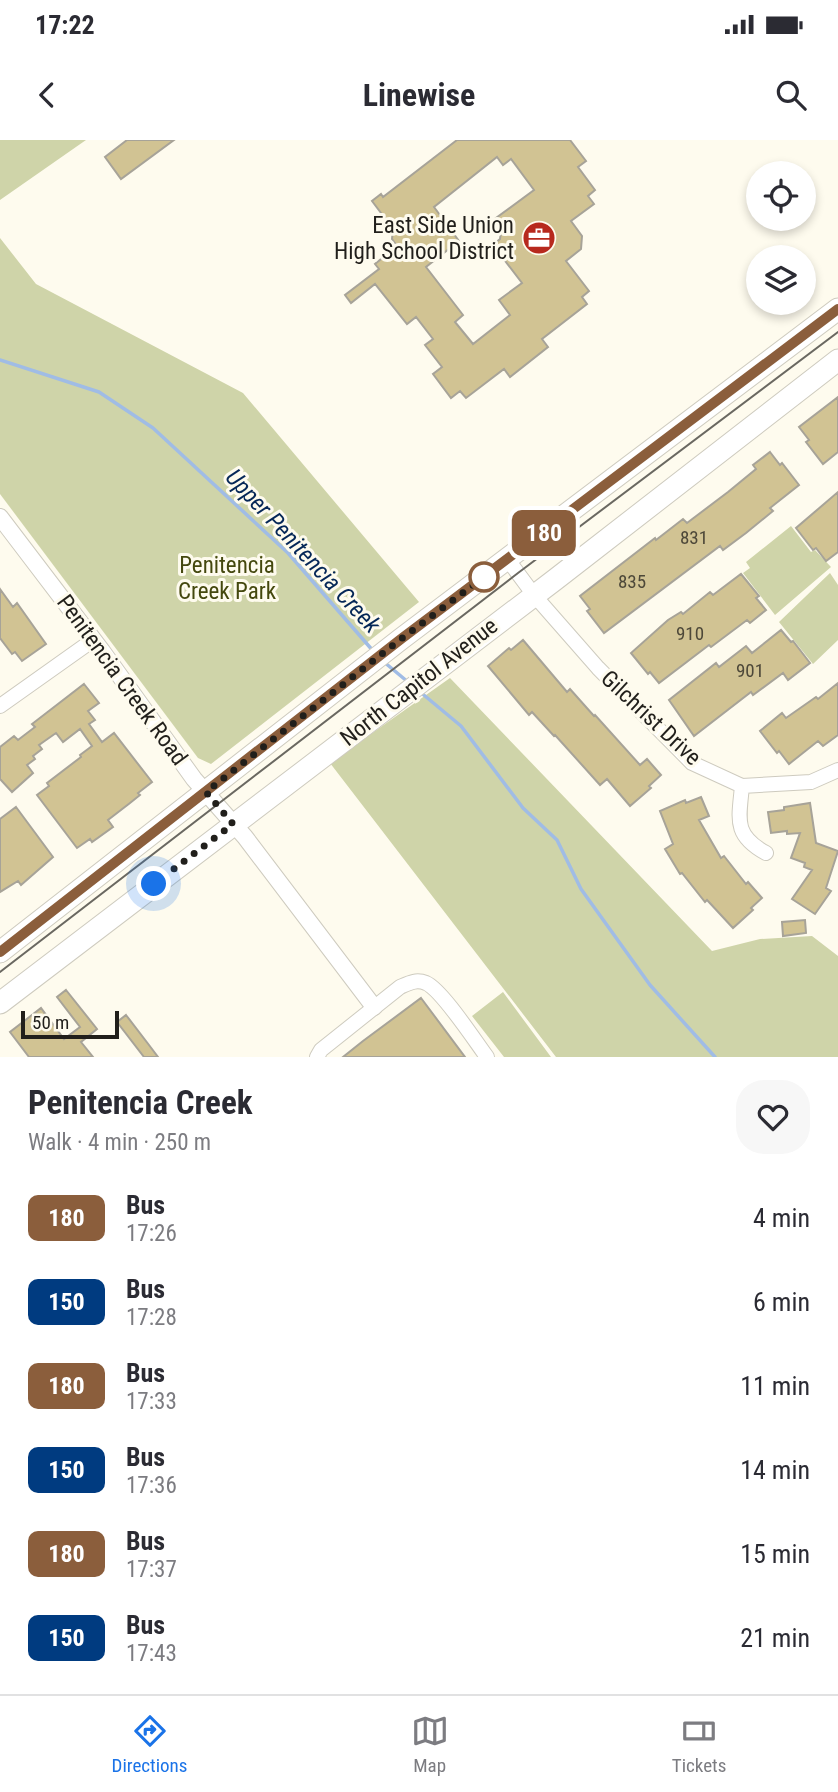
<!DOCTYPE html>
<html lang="en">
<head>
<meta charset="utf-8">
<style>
	:root { --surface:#fff; --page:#f7f7f7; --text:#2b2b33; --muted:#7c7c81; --line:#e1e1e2; --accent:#1a73e8 }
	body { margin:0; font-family:"Roboto Condensed",sans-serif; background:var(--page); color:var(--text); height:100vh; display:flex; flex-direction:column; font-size:26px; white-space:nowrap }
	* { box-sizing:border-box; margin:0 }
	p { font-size:23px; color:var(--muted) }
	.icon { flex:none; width:38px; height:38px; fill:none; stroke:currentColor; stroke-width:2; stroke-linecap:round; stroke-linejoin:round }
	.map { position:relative; height:917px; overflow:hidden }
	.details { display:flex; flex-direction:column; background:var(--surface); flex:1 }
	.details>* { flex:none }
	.badge { padding:0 14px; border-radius:10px; font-size:24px; line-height:46px }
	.buttons { position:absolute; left:746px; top:21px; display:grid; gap:14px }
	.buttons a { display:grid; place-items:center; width:70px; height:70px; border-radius:50%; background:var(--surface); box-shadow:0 4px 10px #0003; font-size:35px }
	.scale { position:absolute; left:21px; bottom:18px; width:98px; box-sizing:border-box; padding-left:7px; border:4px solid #211f1b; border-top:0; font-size:19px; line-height:24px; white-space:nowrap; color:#211f1b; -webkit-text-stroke:5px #fefbee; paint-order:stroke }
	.you { position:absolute; width:35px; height:35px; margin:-18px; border:5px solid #fff; border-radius:50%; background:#1a73e8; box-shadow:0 0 0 10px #1a73e833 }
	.map>.badge { position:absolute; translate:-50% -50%; box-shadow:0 0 0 4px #fff }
	.round { display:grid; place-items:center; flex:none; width:74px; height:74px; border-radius:28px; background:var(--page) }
	.summary { display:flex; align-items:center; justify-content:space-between; height:119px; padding:0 28px }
	h1 { font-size:33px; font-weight:700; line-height:52px }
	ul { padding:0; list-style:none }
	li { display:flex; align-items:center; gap:21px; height:84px; padding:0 28px }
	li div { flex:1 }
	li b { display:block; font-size:26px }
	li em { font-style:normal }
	li .badge { min-width:77px; font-weight:700; text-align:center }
	.status { display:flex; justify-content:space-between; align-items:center; height:49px; padding:0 35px; background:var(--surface); direction:ltr }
	.status svg { height:19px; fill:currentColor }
	header { display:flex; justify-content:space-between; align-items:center; height:91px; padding:0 28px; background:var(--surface); font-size:32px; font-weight:700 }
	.tabs { display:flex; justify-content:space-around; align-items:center; height:98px; border-top:2px solid var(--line); background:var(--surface); font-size:19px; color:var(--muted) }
	.tabs a { display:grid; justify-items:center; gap:4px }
	.tabs .current { color:var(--accent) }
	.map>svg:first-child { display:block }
	.green { fill:#cfd4a9 }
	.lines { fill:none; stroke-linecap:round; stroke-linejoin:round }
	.stream { stroke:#a0bce5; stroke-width:3.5 }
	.building { fill:#d1c393; stroke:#a7a398; stroke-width:2; fill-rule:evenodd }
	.minor-casing { stroke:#cecbbf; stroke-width:16 }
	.tertiary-casing { stroke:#cecbbf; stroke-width:18 }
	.primary-casing { stroke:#cecbbf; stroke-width:23 }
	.minor { stroke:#fff; stroke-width:14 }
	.tertiary { stroke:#fff; stroke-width:16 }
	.primary { stroke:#fff; stroke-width:21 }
	.tram { stroke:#6a6861; stroke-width:2 }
	.line-casing { stroke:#fff; stroke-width:16 }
	.line { stroke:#8b5e3c; stroke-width:10 }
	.walk { stroke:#211f1b; stroke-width:7; stroke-dasharray:0 12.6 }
	.stop-dot { fill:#fff; stroke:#8b5e3c; stroke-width:3.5 }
	.labels { text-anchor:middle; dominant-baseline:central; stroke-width:6; stroke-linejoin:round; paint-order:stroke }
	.number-label { font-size:19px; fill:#4d4839 }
	.poi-label { font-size:23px; fill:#211f1b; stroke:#fefbee; text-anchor:end }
	.park-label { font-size:23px; fill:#44480e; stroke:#fefbee }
	.street-label { font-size:23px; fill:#211f1b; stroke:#fefbee }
	.water-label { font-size:24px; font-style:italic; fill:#052757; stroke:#fefbee }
</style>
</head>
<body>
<div class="status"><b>17:22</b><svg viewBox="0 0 49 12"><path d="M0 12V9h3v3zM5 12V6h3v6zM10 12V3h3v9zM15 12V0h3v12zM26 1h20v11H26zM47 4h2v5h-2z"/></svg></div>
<header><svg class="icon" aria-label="back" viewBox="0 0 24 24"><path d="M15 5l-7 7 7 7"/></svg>Linewise<svg class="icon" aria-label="search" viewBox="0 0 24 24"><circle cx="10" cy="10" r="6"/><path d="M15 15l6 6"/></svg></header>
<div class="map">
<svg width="838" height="917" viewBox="0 0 838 917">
	<rect width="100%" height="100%" fill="#fefbee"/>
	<path class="green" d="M0,0h86l-86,60z
		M0,98l36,46 207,109 176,209 -208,162 -13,-6 -198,-264z
		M791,386l20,26 4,-2 16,17 -56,48 -32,-42 7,-5 -4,-6z
		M830,433l8,12v55l-25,24 -34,-42z
		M450,538l262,273 48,-12 52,-3 26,20v101h-282l-226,-294z
		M503,852l48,65h-47l-32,-41z"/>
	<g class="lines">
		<path class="stream" d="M0,220l99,32 54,36 135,125 86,99
			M384,522l24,20
			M419,551l42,35 62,82 34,32 24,49 69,96 65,72"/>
	</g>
	<path class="building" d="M127,0h47l-53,39 -16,-22z
		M457,0h113l16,21 -8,6 17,23 -7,6 6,8 -23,17 11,15 -1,13 -15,12 23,30 -7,6 5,7 -45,35 6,8 -38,30 -6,-8 -38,29 -6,-7 -9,7 -18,-24 9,-7 -17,-22 8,-6 -17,-22 -9,7 -32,-40 -24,19 -6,-8 34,-26 -4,-5 22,-18 -5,-7 1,-10 -21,-28 9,-7 2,3zM497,17l6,8 8,-6 23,31 -38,28 6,8 -2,13 -7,6 29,38 -23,17 11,15 -37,29 -18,-22 8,-7 -37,-48 33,-26 -25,-34z
		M838,257v55l-15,12 -17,-22 3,-2 -10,-13z
		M770,312l10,13 2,-2 17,22 -29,23 3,3 -27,22 -23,17 -3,-4 -116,87 -17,-22 3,-2 -10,-13 75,-58 1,2 27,-21 4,4 41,-31 28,-23 -3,-4z
		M838,352v60l-12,9 -10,-13 -3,2 -17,-22z
		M741,434l18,22 -3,2 10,12 -16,13 -3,-3 -36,27 -2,-2 -50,38 -9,-11 -2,2 -17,-21 37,-33 13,-8 2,2 27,-22 3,3z
		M0,449l13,18 4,-4 29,41 -24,17 -7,-9 -3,2 -12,-16z
		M781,490l10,12 2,-1 17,22 -22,17 -5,-7 -30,22 -2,-3 -57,44 -25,-36 47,-37 3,4 27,-21 6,7z
		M523,500l44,52 3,-3 24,27 1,-1 45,50 7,-6 14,16 -12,11 2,2 -21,18 -23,-27 -7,6 -45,-50 -1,1 -22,-24 -3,3 -41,-49 21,-18 2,2z
		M838,543v52l-15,11 -5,-5 -29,23 -10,-13 -2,2 -17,-22 22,-18 4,5 30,-21 2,2z
		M84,544l15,19 -11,8 7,9 -6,4 13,18 12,-9 38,49 -14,11 2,2 -10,8 -22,17 5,7 -21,15 -2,-3 -13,9 -40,-53 12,-9 -2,-3 34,-26 -1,-2 12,-9 -12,-17 -17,13 -7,-9 -17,12 3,4 -9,7 2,3 -8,6 6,8 -21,19 -12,-13v-32l14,-11 4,4 17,-13 -3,-3z
		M701,657l8,19 -10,4 22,38 3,-2 22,28 2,-2 14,16 -11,10 2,2 -20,18 -26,-28 -2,2 -23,-29 -2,1 -15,-25 8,-5 -13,-33 25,-11 1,3z
		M810,663l6,40 22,8 -12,37 5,3 -16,23 -23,-15 20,-29 -8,-3 1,-4 -14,-5 9,-25 -13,1v-3l-16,2 -3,-21 16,-2v-3z
		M16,667l37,50 -32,28 -3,-4 -18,11v-73z
		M805,780l1,13 -23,3 -1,-14z
		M66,850l31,39 -16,13 12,15h-64l-19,-25 31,-24 23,31 16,-12 -23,-30z
		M421,858l44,59h-122l20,-16z
		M126,875l23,30 9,12h-14l-27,-35z"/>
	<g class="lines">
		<defs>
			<path id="minor" d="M508,420l26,35 64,73 94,95 50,23 69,-4 27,-12
				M0,566l93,-66
				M742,646c-3,33 -9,49 24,67
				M317,917l4,-7 79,-63c9,-4 16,-8 26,-4 16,7 49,58 61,74"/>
			<path id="tertiary" d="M0,377l102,134 92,128 51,58 129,170"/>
			<path id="primary" d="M0,812l401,-313 437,-330
				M0,863l556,-424 282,-219"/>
		</defs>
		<use href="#minor" class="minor-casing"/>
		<use href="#tertiary" class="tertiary-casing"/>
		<use href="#primary" class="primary-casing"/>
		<use href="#minor" class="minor"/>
		<use href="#tertiary" class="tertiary"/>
		<use href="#primary" class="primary"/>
		<path class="tram" d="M0,832l518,-399 320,-241"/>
	</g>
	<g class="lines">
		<defs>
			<path id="line" d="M0,812l401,-313 437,-330"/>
		</defs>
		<use href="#line" class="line-casing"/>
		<use href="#line" class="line"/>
		<path class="walk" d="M154,744l79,-60 -27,-32 195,-153 83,-62"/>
	</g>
	<defs>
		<symbol id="office-disc" viewBox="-11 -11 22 22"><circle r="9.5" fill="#b7291d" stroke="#fefbee"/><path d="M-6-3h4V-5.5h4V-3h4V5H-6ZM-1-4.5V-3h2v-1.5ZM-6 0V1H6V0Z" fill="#fff"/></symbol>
	</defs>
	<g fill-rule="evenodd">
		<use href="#office-disc" x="520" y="79" width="38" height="38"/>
	</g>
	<circle class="stop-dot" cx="484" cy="437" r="14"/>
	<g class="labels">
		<g class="number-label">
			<text x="694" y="397">831</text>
			<text x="632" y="441">835</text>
			<text x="690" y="493">910</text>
			<text x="750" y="530">901</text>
		</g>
		<g class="poi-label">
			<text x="514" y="85">East Side Union<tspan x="514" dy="26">High School District</tspan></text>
		</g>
		<g class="park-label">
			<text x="227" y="425">Penitencia<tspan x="227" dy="26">Creek Park</tspan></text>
		</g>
		<g class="street-label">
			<text transform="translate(122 540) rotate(54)">Penitencia Creek Road</text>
			<text transform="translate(419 542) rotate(-38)">North Capitol Avenue</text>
			<text transform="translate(651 578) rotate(43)">Gilchrist Drive</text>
		</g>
		<g class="water-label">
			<text transform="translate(303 411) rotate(47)">Upper Penitencia Creek</text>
		</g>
	</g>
</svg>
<div class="buttons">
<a><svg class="icon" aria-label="locate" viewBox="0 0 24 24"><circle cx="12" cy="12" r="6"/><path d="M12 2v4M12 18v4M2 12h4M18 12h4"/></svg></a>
<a><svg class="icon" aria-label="layers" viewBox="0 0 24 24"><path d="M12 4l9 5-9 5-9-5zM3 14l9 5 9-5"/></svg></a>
</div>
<div class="scale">50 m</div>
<div class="you" style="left:154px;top:744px"></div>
<b class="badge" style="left:544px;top:393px;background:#8b5e3c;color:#fff">180</b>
</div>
<section class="details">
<div class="summary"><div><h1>Penitencia Creek</h1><p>Walk · 4 min · 250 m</p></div><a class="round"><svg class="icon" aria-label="heart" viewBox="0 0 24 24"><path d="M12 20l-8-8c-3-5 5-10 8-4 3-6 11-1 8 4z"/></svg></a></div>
<ul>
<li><span class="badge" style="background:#8b5e3c;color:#fff">180</span><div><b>Bus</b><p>17:26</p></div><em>4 min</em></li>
<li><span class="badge" style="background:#003b80;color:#fff">150</span><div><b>Bus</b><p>17:28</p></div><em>6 min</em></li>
<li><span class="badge" style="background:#8b5e3c;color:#fff">180</span><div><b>Bus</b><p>17:33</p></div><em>11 min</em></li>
<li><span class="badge" style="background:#003b80;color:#fff">150</span><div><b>Bus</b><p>17:36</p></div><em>14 min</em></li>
<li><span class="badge" style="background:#8b5e3c;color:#fff">180</span><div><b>Bus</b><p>17:37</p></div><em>15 min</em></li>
<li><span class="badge" style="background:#003b80;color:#fff">150</span><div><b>Bus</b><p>17:43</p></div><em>21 min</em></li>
</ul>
</section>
<nav class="tabs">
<a class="current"><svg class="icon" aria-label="directions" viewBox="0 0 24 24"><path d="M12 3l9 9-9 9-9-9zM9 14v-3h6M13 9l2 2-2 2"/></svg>Directions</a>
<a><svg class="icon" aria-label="map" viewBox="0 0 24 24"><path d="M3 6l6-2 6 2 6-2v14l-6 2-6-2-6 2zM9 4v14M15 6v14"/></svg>Map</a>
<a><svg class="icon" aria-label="tickets" viewBox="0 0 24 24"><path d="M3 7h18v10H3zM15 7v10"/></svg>Tickets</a>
</nav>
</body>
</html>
